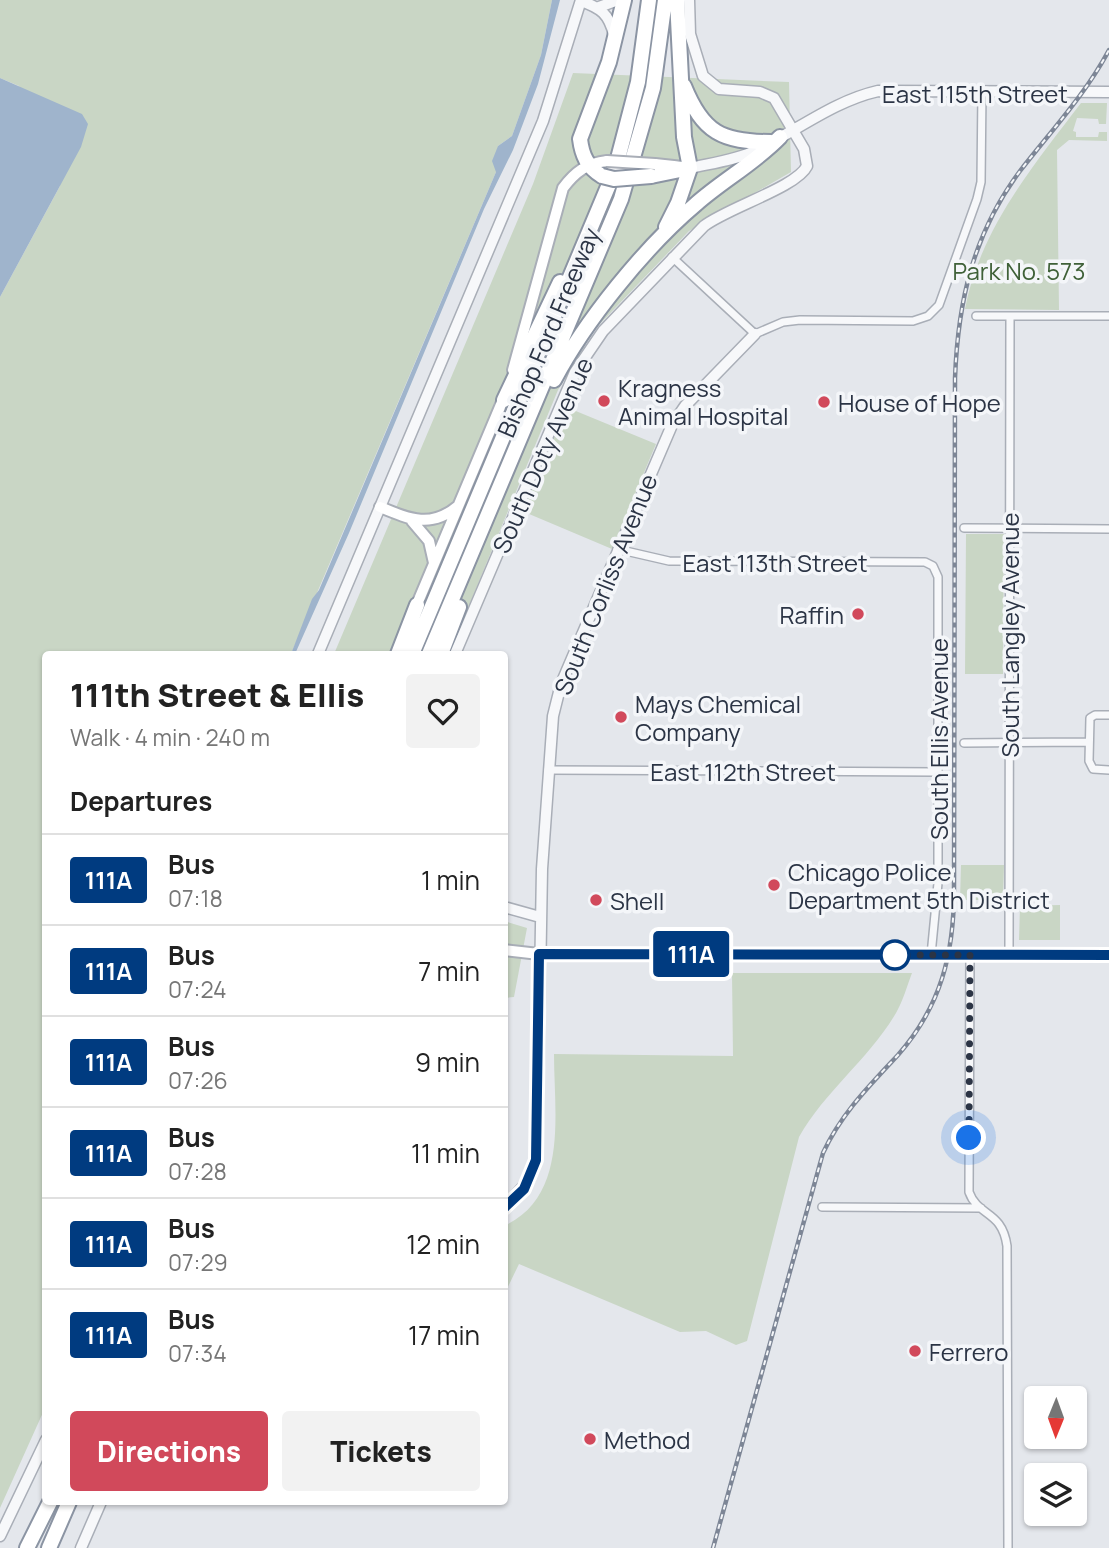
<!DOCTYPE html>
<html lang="en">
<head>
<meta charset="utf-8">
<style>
	:root { --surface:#fff; --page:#f2f2f2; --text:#222; --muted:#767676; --line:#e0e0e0; --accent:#d1495b }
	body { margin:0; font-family:Manrope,sans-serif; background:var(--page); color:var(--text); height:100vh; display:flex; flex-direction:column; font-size:26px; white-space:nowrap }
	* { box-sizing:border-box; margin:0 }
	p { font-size:23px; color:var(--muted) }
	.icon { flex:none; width:38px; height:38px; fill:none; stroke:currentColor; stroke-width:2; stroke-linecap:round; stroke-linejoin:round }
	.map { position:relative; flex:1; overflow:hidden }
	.drawer { position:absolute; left:42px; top:651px; width:466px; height:854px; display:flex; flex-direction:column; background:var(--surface); border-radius:7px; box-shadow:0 2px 5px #0004 }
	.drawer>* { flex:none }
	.badge { padding:0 14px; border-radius:5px; font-size:24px; line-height:46px }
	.needle { width:46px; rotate:181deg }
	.buttons { position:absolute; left:1024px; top:1386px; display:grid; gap:14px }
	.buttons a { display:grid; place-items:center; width:63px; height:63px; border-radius:7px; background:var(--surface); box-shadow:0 2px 5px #0004; font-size:35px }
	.you { position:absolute; width:35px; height:35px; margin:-18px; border:5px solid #fff; border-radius:50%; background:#1a73e8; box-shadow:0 0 0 10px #1a73e833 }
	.map>.badge { position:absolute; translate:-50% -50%; box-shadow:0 0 0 4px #fff }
	h2 { padding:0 28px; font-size:26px; line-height:63px }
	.round { display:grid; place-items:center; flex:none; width:74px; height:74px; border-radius:7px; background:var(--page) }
	.head { display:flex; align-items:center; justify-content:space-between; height:119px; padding:0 28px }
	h1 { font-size:33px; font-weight:800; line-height:52px }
	.primary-button { display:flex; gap:14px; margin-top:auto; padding:14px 28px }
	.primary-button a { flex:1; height:80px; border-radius:7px; background:var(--accent); color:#fff; font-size:28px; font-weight:800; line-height:80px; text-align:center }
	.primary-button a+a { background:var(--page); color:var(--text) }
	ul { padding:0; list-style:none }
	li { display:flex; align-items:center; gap:21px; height:91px; padding:0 28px; border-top:2px solid var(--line) }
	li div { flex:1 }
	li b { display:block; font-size:26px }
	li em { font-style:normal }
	li .badge { min-width:77px; font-weight:700; text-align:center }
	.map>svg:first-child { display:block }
	.green { fill:#c9d6c5 }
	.water { fill:#9fb4cc }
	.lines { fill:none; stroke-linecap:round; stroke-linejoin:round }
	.minor-casing { stroke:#a9aeb7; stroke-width:10 }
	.tertiary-casing { stroke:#a9aeb7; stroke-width:13 }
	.secondary-casing { stroke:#a9aeb7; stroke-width:14 }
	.motorway-casing { stroke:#8b94a3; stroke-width:18 }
	.minor { stroke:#f7f8fa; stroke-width:7 }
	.tertiary { stroke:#f7f8fa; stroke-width:10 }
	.secondary { stroke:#fff; stroke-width:10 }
	.motorway { stroke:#fff; stroke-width:14 }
	.rail-casing { stroke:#7d8696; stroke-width:4.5 }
	.rail { stroke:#f4f6f9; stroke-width:2; stroke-dasharray:5; stroke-linecap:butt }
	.secondary-bridge-casing { stroke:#a9aeb7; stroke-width:14; stroke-linecap:butt }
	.motorway-bridge-casing { stroke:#8b94a3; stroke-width:18; stroke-linecap:butt }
	.secondary-bridge { stroke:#fff; stroke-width:10 }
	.motorway-bridge { stroke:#fff; stroke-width:14 }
	.line-casing { stroke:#fff; stroke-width:16 }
	.line { stroke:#003b80; stroke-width:10 }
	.walk { stroke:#2b3445; stroke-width:7; stroke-dasharray:0 12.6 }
	.poi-dot { fill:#d1495b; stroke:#f4f6f9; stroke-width:2.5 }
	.stop-dot { fill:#fff; stroke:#003b80; stroke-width:3.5 }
	.labels { text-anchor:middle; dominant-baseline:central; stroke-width:7; stroke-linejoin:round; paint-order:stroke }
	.street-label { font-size:24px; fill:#2b3445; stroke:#f4f6f9 }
	.park-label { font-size:24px; fill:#3f6138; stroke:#f4f6f9 }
	.poi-label { font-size:24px; fill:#2b3445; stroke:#f4f6f9; text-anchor:start }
</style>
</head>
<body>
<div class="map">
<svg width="1109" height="1548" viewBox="0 0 1109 1548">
	<rect width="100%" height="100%" fill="#e4e7ec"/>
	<path class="green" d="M0,0h552l-11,55 -29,81 -14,10 -2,26 -205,482h-245l-1,754 -45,100v-1211l60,-111 -41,-100 -19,-8z
		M573,73l216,9 2,90 -102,59 -94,98 -37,61 -109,264h-115l199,-470z
		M1081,103h26l-1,21h-7l-1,-5 -21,-1 -4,13 3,1v5h22l1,-5h8v9l-38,-1 -12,10 2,160 -94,-1c15,-80 68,-143 116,-206z
		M566,407l90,37 -44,105 -90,-38z
		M966,534h38l-1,140h-38z
		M961,865h43l-1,35h-43z
		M1060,905v35h-41l1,-34z
		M504,921l23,7 -13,69 -10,1z
		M732,973h180c-5,13 -9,28 -16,40 -27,46 -71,78 -97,124l-52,204 -11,4 -30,-14 -26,1 -161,-68 -15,31v-69c65,-30 50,-113 50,-172l179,2z"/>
	<path class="water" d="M552,0h8l-22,84 -25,66 -29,59 -135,324 -54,121h-4l21,-55 7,-9 177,-418 -4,-11 6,-15 14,-10 29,-81z
		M0,78l82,36 6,10 -7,23 -81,150z"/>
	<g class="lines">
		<defs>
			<path id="minor" d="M672,257l83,77 28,-12 17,-2 113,1 15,-5 11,-11 38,-106 4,-17 1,-91
				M976,316h133
				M964,528l145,1
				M617,549l52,12 256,1 8,4 5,11v306l-7,72
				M1109,715h-14l-5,3 -1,43 4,8 16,1
				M964,743l125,-1
				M548,770l389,2
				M970,955l-1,237c9,25 33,18 38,54l1,302
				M1009,955l1,-639
				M822,1207l159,1"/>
			<path id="tertiary" d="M581,1c20,7 28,13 33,34
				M599,7l19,-7
				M690,168c22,-5 46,-8 67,-18 41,-20 77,-49 121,-59l231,1
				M318,654l225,-533 38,-121
				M455,654l120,-282 28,-41 101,-105c23,-18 93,-39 103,-60l-3,-17 -30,-51 -14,-6 -41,-3 -16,-13 -13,-42 -1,-34
				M504,907l36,10
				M504,1208l25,-28 8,-27 5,-284 11,-153 8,-32 111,-259 13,-19 70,-72
				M0,1536l46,-96
				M81,1548l20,-46"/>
			<path id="secondary" d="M655,164l28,3
				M513,370l50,-182c12,-16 24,-25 44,-27
				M380,507c29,12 51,22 78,-1
				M412,521l17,20 5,22
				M415,609l90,-214
				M504,950l35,4 570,1"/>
			<path id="motorway" d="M684,86c19,47 38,56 87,56
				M602,176c-15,-9 -20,-21 -22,-37l29,-77 15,-62
				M651,176l39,-8
				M666,227l12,-24 12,-35 -6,-31 -7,-137
				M554,380c31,-59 91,-133 142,-176 27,-24 59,-41 84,-67
				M504,400l56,-118
				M398,654l19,-49
				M412,654l203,-484 23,-88 11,-82
				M429,654l192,-455 32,-111 12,-88
				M441,654l18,-47
				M27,1548l23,-46
				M49,1548l20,-46"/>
		</defs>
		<use href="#minor" class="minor-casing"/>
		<use href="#tertiary" class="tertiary-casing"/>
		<use href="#secondary" class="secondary-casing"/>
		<use href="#motorway" class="motorway-casing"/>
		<use href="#minor" class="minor"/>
		<use href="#tertiary" class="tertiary"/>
		<use href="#secondary" class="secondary"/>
		<use href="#motorway" class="motorway"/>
		<defs>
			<path id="rail" d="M713,1548l110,-395c18,-39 46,-67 75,-98 43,-49 56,-101 56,-165l1,-512c3,-77 18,-144 65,-207 31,-40 65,-76 89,-121"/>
		</defs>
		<use href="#rail" class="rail-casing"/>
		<use href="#rail" class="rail"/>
		<defs>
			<path id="secondary-bridge" d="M607,161l48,3"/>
			<path id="motorway-bridge" d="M602,176l12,3 37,-3"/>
		</defs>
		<use href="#secondary-bridge" class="secondary-bridge-casing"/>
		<use href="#motorway-bridge" class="motorway-bridge-casing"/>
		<use href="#secondary-bridge" class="secondary-bridge"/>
		<use href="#motorway-bridge" class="motorway-bridge"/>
	</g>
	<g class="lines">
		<defs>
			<path id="line" d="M504,1208l20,-19 12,-29 3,-206 570,1"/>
		</defs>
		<use href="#line" class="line-casing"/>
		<use href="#line" class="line"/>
		<path class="walk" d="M895,955h75l-1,183"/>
	</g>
	<g class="poi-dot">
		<circle cx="604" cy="401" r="7"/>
		<circle cx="824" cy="402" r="7"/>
		<circle cx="858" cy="614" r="7"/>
		<circle cx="621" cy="717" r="7"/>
		<circle cx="774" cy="885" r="7"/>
		<circle cx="596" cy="900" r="7"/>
		<circle cx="915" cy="1351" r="7"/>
		<circle cx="590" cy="1439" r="7"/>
	</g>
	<circle class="stop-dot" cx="895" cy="955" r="14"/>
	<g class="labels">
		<g class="street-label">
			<text x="975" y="93">East 115th Street</text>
			<text transform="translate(548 332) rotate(-67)">Bishop Ford Freeway</text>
			<text transform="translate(542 455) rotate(-66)">South Doty Avenue</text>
			<text x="775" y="562">East 113th Street</text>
			<text transform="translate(605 584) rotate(-68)">South Corliss Avenue</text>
			<text transform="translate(1009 635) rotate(-90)">South Langley Avenue</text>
			<text transform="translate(938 739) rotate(-90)">South Ellis Avenue</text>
			<text x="743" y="771">East 112th Street</text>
		</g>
		<g class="park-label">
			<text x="1019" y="270">Park No. 573</text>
		</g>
		<g class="poi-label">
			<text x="618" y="387">Kragness<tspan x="618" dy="28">Animal Hospital</tspan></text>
			<text x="838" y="402">House of Hope</text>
			<text x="844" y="614" text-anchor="end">Raffin</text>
			<text x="635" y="703">Mays Chemical<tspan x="635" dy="28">Company</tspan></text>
			<text x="788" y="871">Chicago Police<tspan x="788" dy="28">Department 5th District</tspan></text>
			<text x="610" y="900">Shell</text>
			<text x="929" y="1351">Ferrero</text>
			<text x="604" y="1439">Method</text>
		</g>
	</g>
</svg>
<div class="buttons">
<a><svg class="needle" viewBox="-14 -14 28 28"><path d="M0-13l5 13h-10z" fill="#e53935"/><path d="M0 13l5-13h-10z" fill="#767676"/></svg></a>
<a><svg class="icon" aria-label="layers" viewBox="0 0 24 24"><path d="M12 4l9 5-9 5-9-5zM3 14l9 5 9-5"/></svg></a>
</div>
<div class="you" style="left:969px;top:1138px"></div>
<b class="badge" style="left:691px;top:954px;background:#003b80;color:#fff">111A</b>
<section class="drawer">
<div class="head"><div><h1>111th Street &amp; Ellis</h1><p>Walk · 4 min · 240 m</p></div><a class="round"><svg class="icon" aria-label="heart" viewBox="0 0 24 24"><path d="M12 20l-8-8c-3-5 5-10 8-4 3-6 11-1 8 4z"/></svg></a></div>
<h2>Departures</h2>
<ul>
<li><span class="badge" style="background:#003b80;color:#fff">111A</span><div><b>Bus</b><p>07:18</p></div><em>1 min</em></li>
<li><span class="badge" style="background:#003b80;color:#fff">111A</span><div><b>Bus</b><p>07:24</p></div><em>7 min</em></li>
<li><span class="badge" style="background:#003b80;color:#fff">111A</span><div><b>Bus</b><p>07:26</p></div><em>9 min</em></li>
<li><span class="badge" style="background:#003b80;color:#fff">111A</span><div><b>Bus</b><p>07:28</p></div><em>11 min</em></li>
<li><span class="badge" style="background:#003b80;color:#fff">111A</span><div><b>Bus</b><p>07:29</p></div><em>12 min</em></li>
<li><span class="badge" style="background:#003b80;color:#fff">111A</span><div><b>Bus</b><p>07:34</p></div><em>17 min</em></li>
</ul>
<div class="primary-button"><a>Directions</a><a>Tickets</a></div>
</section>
</div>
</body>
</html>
